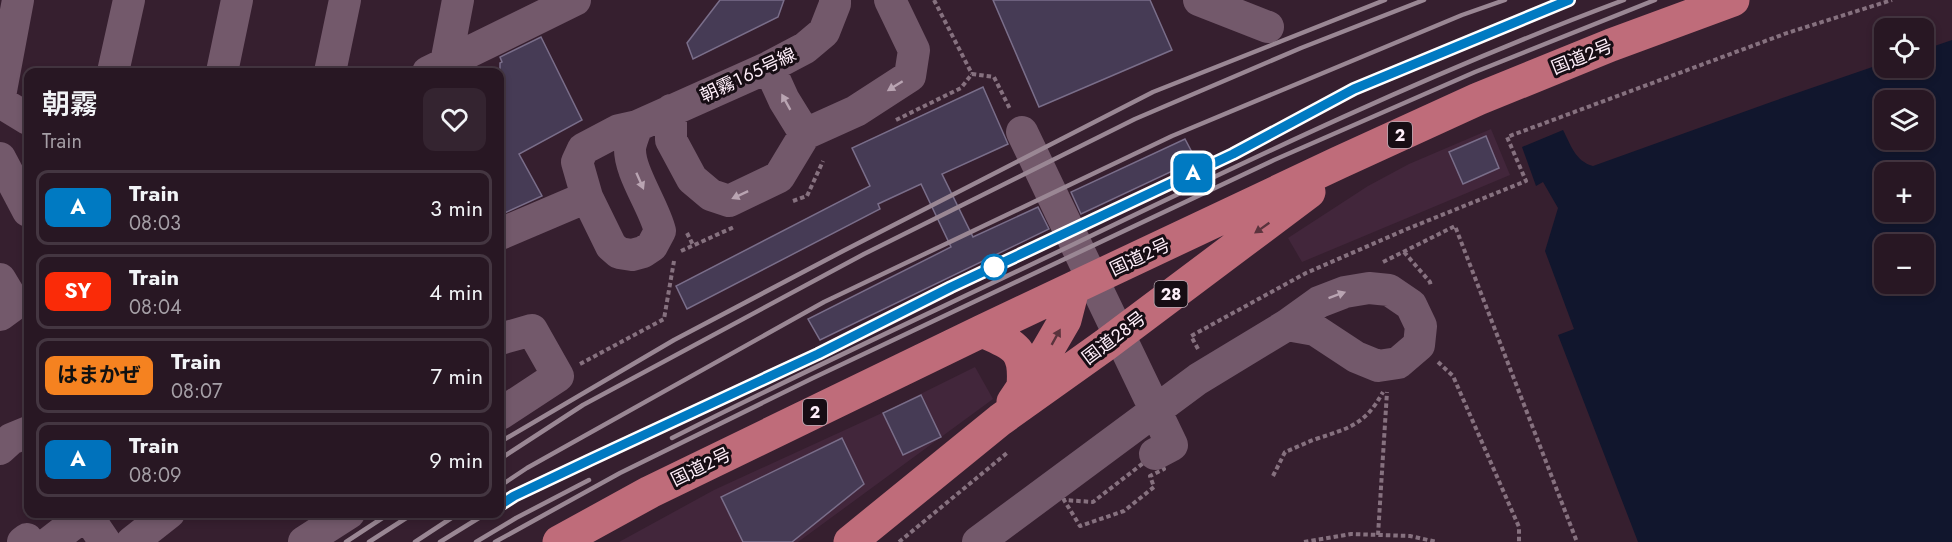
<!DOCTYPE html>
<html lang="en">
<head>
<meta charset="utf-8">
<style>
	:root { --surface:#281723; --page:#342430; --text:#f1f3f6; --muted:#a59fa6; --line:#443641 }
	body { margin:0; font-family:Jost,"Noto Sans JP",sans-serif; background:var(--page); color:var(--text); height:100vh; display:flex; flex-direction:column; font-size:22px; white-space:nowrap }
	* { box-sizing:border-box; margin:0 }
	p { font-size:20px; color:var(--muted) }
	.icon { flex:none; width:33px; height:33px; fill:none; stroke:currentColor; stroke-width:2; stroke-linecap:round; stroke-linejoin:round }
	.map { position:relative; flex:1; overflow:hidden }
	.drawer { position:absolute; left:24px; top:68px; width:480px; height:450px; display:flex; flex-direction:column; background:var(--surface); border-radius:12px; box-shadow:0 3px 9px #0003,0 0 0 2px var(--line) }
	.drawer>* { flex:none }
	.badge { padding:0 12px; border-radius:9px; font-size:21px; line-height:39px }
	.fabs { position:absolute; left:1874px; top:18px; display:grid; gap:12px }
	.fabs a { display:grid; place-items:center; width:60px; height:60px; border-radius:12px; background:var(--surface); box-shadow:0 3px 9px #0003,0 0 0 2px var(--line); font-size:30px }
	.map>.badge { position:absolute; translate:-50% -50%; box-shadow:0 0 0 3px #fff }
	.round { display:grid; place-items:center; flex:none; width:63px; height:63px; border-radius:12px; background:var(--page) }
	.summary { display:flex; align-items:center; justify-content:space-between; height:102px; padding:0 18px }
	h1 { font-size:28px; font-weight:600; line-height:45px }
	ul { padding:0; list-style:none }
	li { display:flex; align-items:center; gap:18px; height:75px; margin:0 12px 9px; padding:0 6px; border:3px solid var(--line); border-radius:12px }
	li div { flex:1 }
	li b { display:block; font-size:22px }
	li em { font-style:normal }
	li .badge { min-width:66px; font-weight:700; text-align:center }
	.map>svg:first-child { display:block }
	.built { fill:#42263b }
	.water { fill:#11162d; fill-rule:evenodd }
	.building { fill:#463b55; stroke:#7a6e8a; stroke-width:1.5 }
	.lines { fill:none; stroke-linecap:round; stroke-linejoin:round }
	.path { stroke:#86717f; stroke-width:4; stroke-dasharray:4.5 3; stroke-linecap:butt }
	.minor { stroke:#73596b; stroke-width:32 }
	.highway { stroke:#bf6c7a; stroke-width:33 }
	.rail { stroke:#9a8794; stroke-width:4.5 }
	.oneway { fill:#b9a4b2 }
	.oneway2 { fill:#5a333d }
	.line-casing { stroke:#fff; stroke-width:14 }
	.line { stroke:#007ac2; stroke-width:9 }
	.stop-dot { fill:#fff; stroke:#007ac2; stroke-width:3 }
	.labels { text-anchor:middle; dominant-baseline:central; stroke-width:6; stroke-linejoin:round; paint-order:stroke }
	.shield { fill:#170d14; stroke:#b9abb5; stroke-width:1.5 }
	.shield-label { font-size:16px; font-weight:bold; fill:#ffeffa }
	.street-label { font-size:18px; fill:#ffeffa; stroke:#170d14 }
</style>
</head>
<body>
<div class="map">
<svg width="1952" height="542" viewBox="0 0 1952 542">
	<rect width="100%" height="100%" fill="#361f2f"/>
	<path class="built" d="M1491,129l19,46 -208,87 -14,-24 80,-52 41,-22z
		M975,367l18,32 -195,143h-179l95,-52 168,-77z"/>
	<path class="water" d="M1952,40v502h-314l-80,-207 16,-6 -29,-78 13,-43 -15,-26 -7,4 -14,-39 41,-17c8,15 12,31 30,36l181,-65 110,-38v5h39v-18zM1884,100h39v40h-39zM1884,172h39v40h-39zM1884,244h39v40h-39z"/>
	<path class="building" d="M720,0h64l-6,17 -85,42 -6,-16z
		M993,0h157l22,50 -133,57z
		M541,37l41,83 -63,34 23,42 -42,19v-152l2,-1 -2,-5z
		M983,87l25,57 -66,30 31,63 65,-30 11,22 -229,111 -12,-21 143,-72 -30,-63 -43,20 2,5 -193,100 -11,-23 194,-100 -18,-38z
		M1486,136l13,32 -36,16 -14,-32z
		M1185,139l11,21 -115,54 -10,-22z
		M921,395l20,42 -38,18 -20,-42z
		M842,438l22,46 -72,58h-49l-22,-45z"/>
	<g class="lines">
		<path class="path" d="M934,0l38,74
			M896,120l65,-32 11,-14 22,3 16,32
			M793,201l14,-5 16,-35
			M687,233l6,12
			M681,251l53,-24
			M1404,252l26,30 1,5
			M1383,262l72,-36 122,316
			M1198,349l-7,-13 115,-63 101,-44 119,-48 -19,-44 280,-104 105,-33
			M1438,362l15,14 66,151v15
			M580,364l84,-45 10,-58
			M1155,454l9,15 -14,7 4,11 -30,24 -44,15 -16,-26 29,2z
			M1273,476l12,-24c10,-4 20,-9 31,-13 33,-11 49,-14 67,-47
			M1378,535l9,-143
			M899,542l108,-89
			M1304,542l47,-8 59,2 27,6"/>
		<path class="minor" d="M1199,0l69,27
			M446,63l12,-63
			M769,67l15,33 21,34
			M113,72l16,-72
			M222,72l15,-72
			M330,72l15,-72
			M428,72l147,-72
			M0,96l18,-96
			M0,102l28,17
			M671,110v30l21,39 19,16 18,6 50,-24 26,-43 51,-23 54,-35 4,-26 -24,-50
			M637,126c-2,6 -6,15 -7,22 -1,24 24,58 30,83l-8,15 -9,6 -11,3 -13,-2 -8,-7 -24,-49 -10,-35 6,-13 36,-19 18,-4 132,-59 36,-19 19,-16 11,-28v-4
			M1022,132l150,313 -17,9
			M0,158l28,53
			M500,234l87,-37
			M0,279l15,25 -15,11
			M500,339l32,-9 26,46 -58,38
			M0,449l11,-10 17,-7
			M23,542l4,-3 2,3
			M50,542l36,-28 19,28
			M132,542l37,-29
			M304,542l45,-29
			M978,542l220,-163 89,-54 32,-23 26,-10 24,-4 20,2 22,15 10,21 -2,19 -21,18 -20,3 -22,-9 -41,-27 -28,-5"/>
		<path class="highway" d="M982,331c32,14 44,17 41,55
			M1013,402l34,-51 18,-31 8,-31
			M559,542l91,-50 332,-161 356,-168 140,-64 133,-54 122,-45
			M850,542l150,-122 105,-75 204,-153"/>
		<path class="rail" d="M672,438c131,-67 265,-128 398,-192 182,-88 364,-175 554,-246
			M500,442l174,-102 169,-89 310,-159 232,-92
			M500,459l83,-54 281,-151 271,-135 166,-71 123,-48
			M500,486l27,-18 297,-166 348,-166 290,-121 43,-15
			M500,505l14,-9 304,-143 134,-66 281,-133 121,-65 215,-89
			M346,542l44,-29
			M369,542l45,-29
			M415,542l44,-29
			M440,542l47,-29
			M476,542l40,-24 73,-38
			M495,542l125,-69 193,-95 461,-218 201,-88 180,-72"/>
	</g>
	<defs><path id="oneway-solid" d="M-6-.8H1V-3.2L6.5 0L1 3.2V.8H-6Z" transform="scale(1.5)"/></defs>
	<g class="oneway">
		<use href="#oneway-solid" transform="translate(895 86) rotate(148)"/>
		<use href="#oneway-solid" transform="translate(786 102) rotate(-119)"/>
		<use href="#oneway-solid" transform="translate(640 181) rotate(66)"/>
		<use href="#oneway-solid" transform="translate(740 195) rotate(155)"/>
		<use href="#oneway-solid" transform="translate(1337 295) rotate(-20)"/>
	</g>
	<g class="oneway2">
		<use href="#oneway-solid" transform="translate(1262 228) rotate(145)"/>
		<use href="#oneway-solid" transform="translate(1056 337) rotate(-61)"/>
	</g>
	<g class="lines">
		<defs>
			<path id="line" d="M500,505l14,-9 76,-36 228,-106 133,-67 282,-133 121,-65 215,-89"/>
		</defs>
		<use href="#line" class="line-casing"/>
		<use href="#line" class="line"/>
	</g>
	<circle class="stop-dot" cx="994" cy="267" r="12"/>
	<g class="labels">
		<g class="shield">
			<rect x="1388" y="122" width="24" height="26" rx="4.5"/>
			<rect x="1154.5" y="281" width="33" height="26" rx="4.5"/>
			<rect x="803" y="399" width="24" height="26" rx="4.5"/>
		</g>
		<g class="shield-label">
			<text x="1400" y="135">2</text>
			<text x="1171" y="294">28</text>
			<text x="815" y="412">2</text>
		</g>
		<g class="street-label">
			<text transform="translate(1582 57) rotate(-22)">国道2号</text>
			<text transform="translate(748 75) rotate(-25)">朝霧１６５号線</text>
			<text transform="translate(1140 257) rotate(-25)">国道2号</text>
			<text transform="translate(1114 338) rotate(-37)">国道28号</text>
			<text transform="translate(701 467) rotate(-26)">国道2号</text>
		</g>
	</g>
</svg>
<div class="fabs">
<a><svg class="icon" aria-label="locate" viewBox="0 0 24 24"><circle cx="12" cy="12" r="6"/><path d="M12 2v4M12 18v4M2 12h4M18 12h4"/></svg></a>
<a><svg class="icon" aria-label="layers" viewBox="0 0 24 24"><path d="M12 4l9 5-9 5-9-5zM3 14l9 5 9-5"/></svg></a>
<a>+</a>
<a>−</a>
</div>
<b class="badge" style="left:1193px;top:173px;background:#007ac2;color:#fff">A</b>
<section class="drawer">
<div class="summary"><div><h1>朝霧</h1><p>Train</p></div><a class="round"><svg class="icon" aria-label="heart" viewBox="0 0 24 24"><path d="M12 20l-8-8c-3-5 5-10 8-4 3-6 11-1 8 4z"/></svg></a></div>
<ul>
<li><span class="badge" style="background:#007ac2;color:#fff">A</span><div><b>Train</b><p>08:03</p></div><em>3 min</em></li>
<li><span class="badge" style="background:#fa2b08;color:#fff">SY</span><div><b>Train</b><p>08:04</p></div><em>4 min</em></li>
<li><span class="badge" style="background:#f58220;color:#111">はまかぜ</span><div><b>Train</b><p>08:07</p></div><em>7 min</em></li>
<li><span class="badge" style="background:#0072bc;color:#fff">A</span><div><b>Train</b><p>08:09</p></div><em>9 min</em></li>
</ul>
</section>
</div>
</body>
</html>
